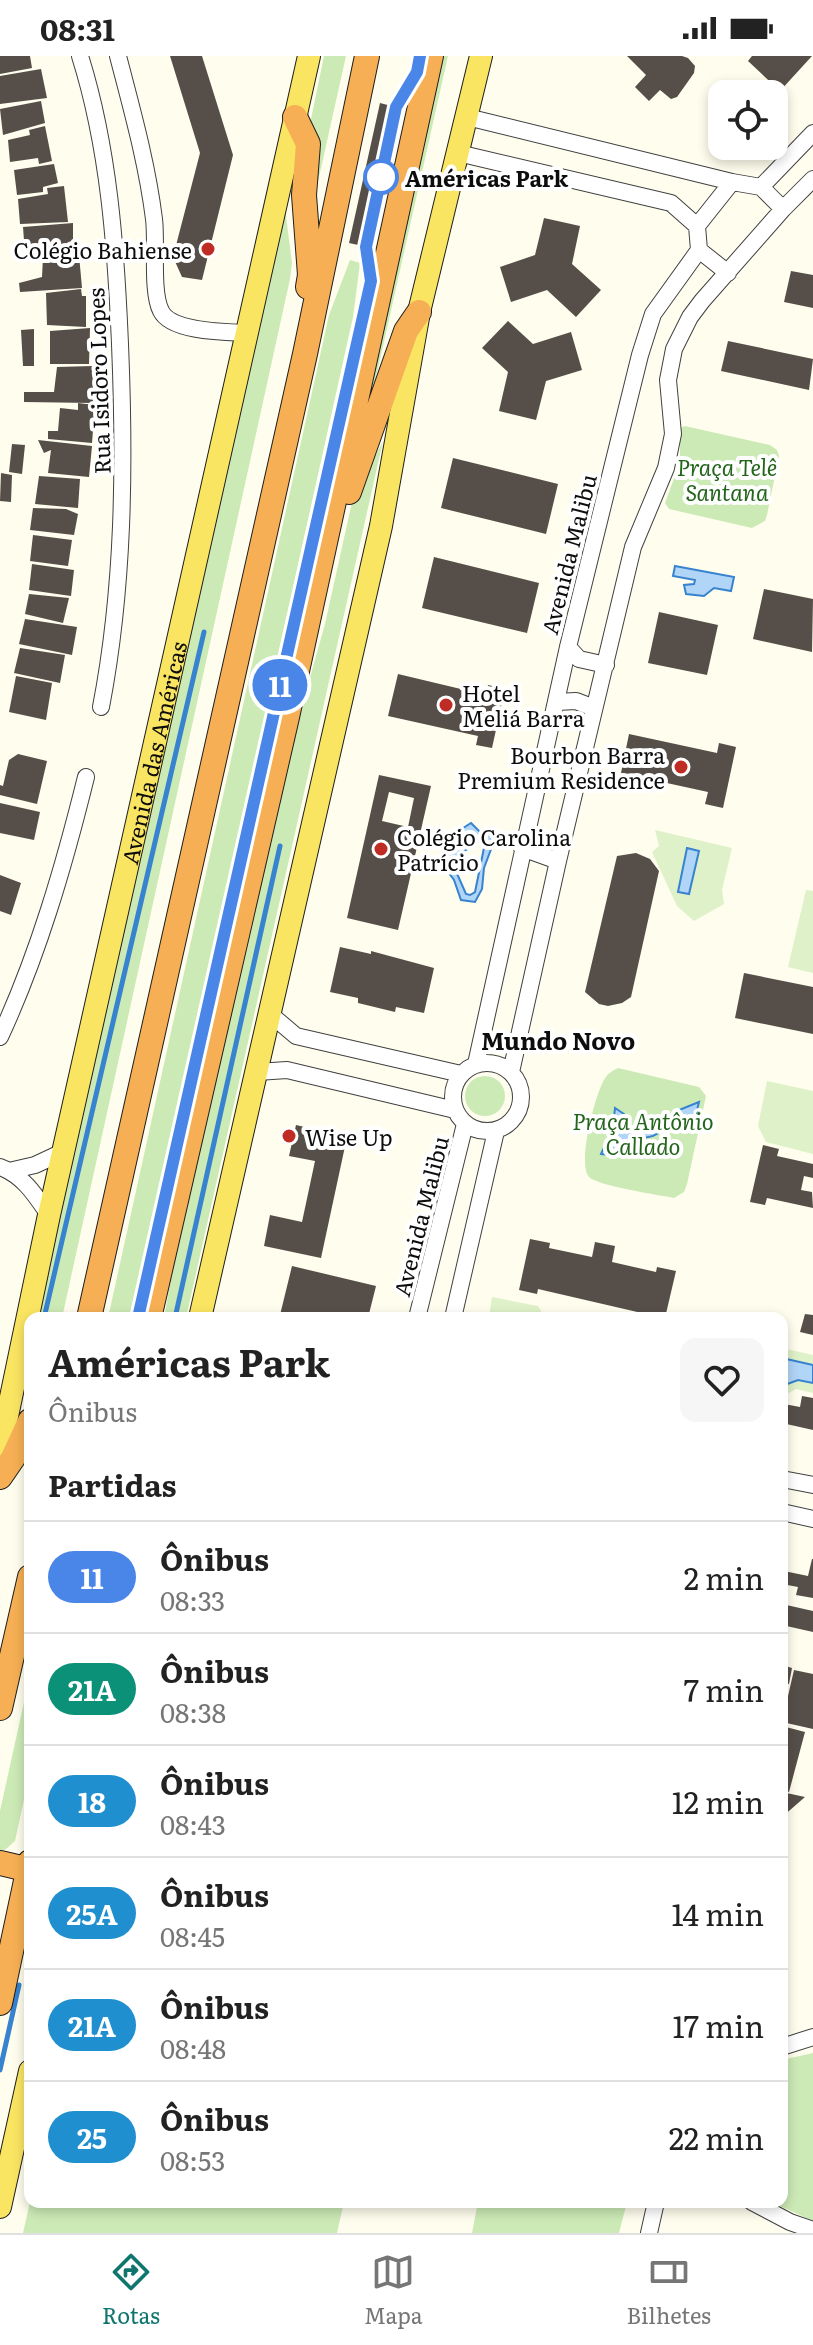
<!DOCTYPE html>
<html lang="pt">
<head>
<meta charset="utf-8">
<style>
	:root { --surface:#fff; --page:#f6f6f6; --text:#222; --muted:#767676; --line:#e0e0e0; --accent:#0f766e }
	body { margin:0; font-family:Literata,serif; background:var(--page); color:var(--text); height:100vh; display:flex; flex-direction:column; font-size:30px; white-space:nowrap }
	* { box-sizing:border-box; margin:0 }
	p { font-size:26px; color:var(--muted) }
	.icon { flex:none; width:44px; height:44px; fill:none; stroke:currentColor; stroke-width:2; stroke-linecap:round; stroke-linejoin:round }
	.map { position:relative; flex:1; overflow:hidden }
	.drawer { position:absolute; left:24px; top:1256px; width:764px; height:896px; display:flex; flex-direction:column; background:var(--surface); border-radius:16px; box-shadow:0 4px 12px #0003 }
	.drawer>* { flex:none }
	.badge { padding:0 16px; border-radius:26px; font-size:28px; line-height:52px }
	.tools { position:absolute; left:708px; top:24px; display:grid; gap:16px }
	.tools a { display:grid; place-items:center; width:80px; height:80px; border-radius:16px; background:var(--surface); box-shadow:0 4px 12px #0003; font-size:40px }
	.map>.badge { position:absolute; translate:-50% -50%; box-shadow:0 0 0 4px #fff }
	h2 { padding:0 24px; font-size:30px; line-height:72px }
	.round { display:grid; place-items:center; flex:none; width:84px; height:84px; border-radius:16px; background:var(--page) }
	.headline { display:flex; align-items:center; justify-content:space-between; height:136px; padding:0 24px }
	h1 { font-size:38px; font-weight:700; line-height:60px }
	ul { padding:0; list-style:none }
	li { display:flex; align-items:center; gap:24px; height:112px; padding:0 24px; border-top:2px solid var(--line) }
	li div { flex:1 }
	li b { display:block; font-size:30px }
	li em { font-style:normal }
	li .badge { min-width:88px; font-weight:700; text-align:center }
	.status { display:flex; justify-content:space-between; align-items:center; height:56px; padding:0 40px; background:var(--surface); direction:ltr }
	.status svg { height:22px; fill:currentColor }
	.menu { display:flex; justify-content:space-around; align-items:center; height:112px; border-top:2px solid var(--line); background:var(--surface); font-size:22px; color:var(--muted) }
	.menu a { display:grid; justify-items:center; gap:4px }
	.menu .active { color:var(--accent) }
	.map>svg:first-child { display:block }
	.green { fill:#cceab6 }
	.pitch { fill:#def1c8 }
	.water { fill:#b1d5f7; stroke:#3783cf; stroke-width:2; fill-rule:evenodd }
	.lines { fill:none; stroke-linecap:round; stroke-linejoin:round }
	.stream { stroke:#3783cf; stroke-width:5 }
	.building { fill:#564f49; fill-rule:evenodd }
	.minor-casing { stroke:#404040; stroke-width:18 }
	.major-casing { stroke:#1e1e1e; stroke-width:24 }
	.highway-casing { stroke:#1e1e1e; stroke-width:26 }
	.minor { stroke:#fff; stroke-width:16 }
	.major { stroke:#fae562; stroke-width:22 }
	.highway { stroke:#f6af54; stroke-width:24 }
	.line-casing { stroke:#fff; stroke-width:18 }
	.line { stroke:#4a86e8; stroke-width:12 }
	.stop-dot { fill:#fff; stroke:#4a86e8; stroke-width:4 }
	.poi-dot { fill:#bf2c23; stroke:#fff; stroke-width:3 }
	.labels { text-anchor:middle; dominant-baseline:central; stroke-width:8; stroke-linejoin:round; paint-order:stroke }
	.stop-label { font-size:22px; font-weight:bold; fill:#0d0d0d; stroke:#fff; text-anchor:start }
	.poi-label { font-size:22px; fill:#0d0d0d; stroke:#fff; text-anchor:start }
	.street-label { font-size:22px; fill:#0d0d0d; stroke:#fff }
	.park-label { font-size:22px; font-style:italic; fill:#24651c; stroke:#fff }
	.neighbourhood-label { font-size:24px; font-weight:bold; fill:#0d0d0d; stroke:#fff }
</style>
</head>
<body>
<div class="status"><b>08:31</b><svg viewBox="0 0 49 12"><path d="M0 12V9h3v3zM5 12V6h3v6zM10 12V3h3v9zM15 12V0h3v12zM26 1h20v11H26zM47 4h2v5h-2z"/></svg></div>
<div class="map">
<svg width="813" height="2177" viewBox="0 0 813 2177">
	<rect width="100%" height="100%" fill="#fffded"/>
	<path class="green" d="M324,0h22l-41,184 -7,-58z
		M432,0h16l-73,326 -24,36z
		M284,144l8,63 -2,16 -228,1039h-27z
		M350,204l10,3 -7,54 -222,1001h-23l221,-1003z
		M685,370l85,19 7,5 2,6 -12,59 -2,6 -13,7 -83,-19 -4,-6 15,-41v-34z
		M383,385l-197,877h-22l13,-74 116,-506 32,-114 27,-122z
		M618,1012l81,19 7,9 -19,88 -3,8 -10,6c-15,-3 -76,-12 -85,-21 -12,-13 6,-82 15,-97 3,-6 8,-9 14,-12z
		M465 1040a20 20 0 1 1 40 0a20 20 0 1 1-40 0Z
		M30,1619v97l-15,69 -9,8 -6,2v-40z
		M813,1997v168l-42,-19h11v-142z
		M30,2146h314l-7,31h-314z
		M478,2146h149l-8,31h-147z"/>
	<path class="pitch" d="M655,774l77,18 -10,42 2,14 -30,17 -17,-15 -25,-54 7,-6z
		M806,834l7,1v82l-25,-6z
		M767,1025l46,10v63l-47,-12 -8,-16z
		M492,1241l46,9 7,12h-56z
		M782,1292l31,7v38l-17,-4 -14,8z"/>
	<path class="water" d="M675,510l59,11 -3,14 -17,-3 -10,8 -18,-2 -2,-9 10,-1 1,-4 -22,-4z
		M471,767l8,8 11,4 3,9 -9,24 -2,21 -7,13 -14,-2 -7,-20 -11,-15 5,-13 9,-6 3,-16zM481,784l4,3 -10,49 -5,3 -4,-1 -15,-34z
		M687,792l12,3 -10,43 -11,-2z
		M699,1046l-6,24c-11,7 -18,1 -29,3 -13,11 -17,7 -32,11 -13,4 -16,17 -31,14l12,-26 2,-20 9,6 2,18c16,7 19,-1 30,-11l17,-2 6,-9z
		M782,1302l31,7v18l-15,-3 -16,6z"/>
	<g class="lines">
		<path class="stream" d="M44,1262l160,-686
			M175,1262l105,-472
			M0,2014l19,-85"/>
	</g>
	<path class="building" d="M0,0h30l2,12 -32,6z
		M170,0h32l31,99 -31,125 -20,-3 -9,-20 27,-104z
		M627,0h55l6,2 7,8 -1,7 -17,24 -6,2 -11,-9 -11,11 -14,-14 11,-12z
		M752,0h60l-32,35 -32,-30z
		M41,13l6,29 -47,6v-28z
		M41,45l4,22 -42,12 -3,-26z
		M380,47l23,6 -31,139 -23,-5z
		M45,70l7,35 -13,3 -1,-6 -28,4 -2,-22 22,-5 -1,-5z
		M54,108l4,19 -15,4v5l-26,3 -3,-25z
		M64,130l4,36 -48,2 -2,-25 30,-5 -1,-6z
		M544,162l36,8 -8,38 29,26 -25,27 -29,-27 -36,12 -11,-35 35,-12z
		M73,167v21l-6,2v7l-42,1 -2,-27z
		M79,199l3,33 -62,4 -1,-9 23,-6 1,-20z
		M791,215l22,4v33l-29,-6z
		M81,233l1,7h4v31l-39,-2 -1,-32z
		M508,265l25,23 38,-12 11,38 -36,11 -10,39 -37,-9 9,-39 -26,-24z
		M90,272l-1,36h-39v-33z
		M34,273v37h-11l-2,-36z
		M728,285l85,18 -4,31 -88,-19z
		M93,310v37l-69,-1v-10h30l3,-25z
		M78,347l17,2 -3,38 -44,-4v-8h10l2,-23 18,2z
		M38,384l54,6 -3,31 -41,-4 3,-23 -7,3z
		M12,388l13,1 -3,29 -13,-2z
		M453,402l105,26 -12,50 -105,-26z
		M1,417l11,2 -1,27 -11,-1z
		M39,420l41,3 -2,29 -43,-4z
		M33,452l33,1 12,5 -4,21 -44,-5z
		M33,479l39,5 -4,26 -38,-5z
		M434,501l105,26 -12,50 -105,-25z
		M32,508l42,6 -3,26 -42,-6z
		M764,533l49,10 -1,53 -59,-13z
		M29,538l40,4 -6,25 -38,-9z
		M659,556l59,13 -11,50 -59,-12z
		M25,563l52,8 -5,28 -53,-11z
		M20,592l45,7 -5,28 -46,-10z
		M398,618l88,21 2,-10 17,4 -13,59 -16,-3 2,-9 -90,-20z
		M16,620l36,7 -6,37 -37,-8z
		M629,678l88,19 2,-10 17,4 -13,61 -18,-4 3,-12 -87,-19z
		M18,698l29,7 -10,43 -37,-9v-10l3,1 6,-26z
		M379,719l52,11 -33,144 -51,-12zM389,736l25,6 -6,29 -26,-6z
		M0,747l40,9 -6,28 -34,-7z
		M636,797l14,6 9,12 -28,126 -9,6 -14,3 -9,-2 -14,-12 32,-136z
		M0,819l21,8 -10,32 -11,-4z
		M340,891l31,7v-3l63,17 -10,45 -28,-6 -1,5 -37,-9v-5l-28,-6z
		M744,917l69,14v47l-78,-16z
		M296,1069l51,12 -26,121 -57,-12 6,-31 32,7 13,-61 -26,-5z
		M763,1089l16,4 -2,7 36,8v14l-9,-2 -3,14 11,2 1,16 -46,-10 -2,7 -15,-3z
		M530,1183l20,4 -1,5 43,9 3,-15 20,4 -3,16 44,10 1,-5 19,4 -11,47h-20l1,-4 -108,-25 -1,5 -18,-4z
		M292,1210l84,20 -8,32h-74l-14,-3z
		M805,1258l8,1v20l-13,-3z
		M802,1340l11,2v32l-31,-7 2,-19 16,3z
		M812,1503h1v39l-17,-3 2,-8 -16,-3 2,-13 24,5z
		M782,1548l31,7v21l-31,-7z
		M782,1609l10,3 -3,16 -7,-1z
		M794,1614l19,4v55l-31,-7z
		M786,1671l19,5 -16,60 -7,-2v-59h3z
		M782,1736l23,5 -23,20z"/>
	<g class="lines">
		<defs>
			<path id="minor" d="M80,0c29,92 36,192 40,288 5,122 4,243 -19,363
				M118,0c14,54 29,107 36,163 3,23 -3,73 7,92 10,21 65,21 86,22
				M467,61l265,65
				M458,97l213,50 26,23
				M761,131l52,-54
				M761,131l22,22
				M699,194l29,23
				M568,591l11,12 27,6
				M556,646l20,-1 18,7
				M522,792l36,13
				M270,958l26,22 165,38
				M0,981c38,-82 64,-171 86,-260
				M453 1041a34 34 0 1 1 68 0a34 34 0 1 1-68 0Z
				M476,1008l92,-417 72,-292 13,-41 46,-64 -2,-24 35,-44 29,5
				M257,1016l30,-2 168,40
				M511,1016l47,-211 75,-314 33,-79 7,-34 -5,-54 6,-31 16,-32 12,-16 81,-92 30,-30
				M0,1111c23,8 36,29 49,48
				M9,1115l26,-6 30,-14
				M417,1262l48,-194
				M453,1262l43,-187
				M782,1423l31,6
				M782,1456l31,7
				M782,1991l31,-10
				M752,2146l38,20 23,8
				M649,2177l7,-31"/>
			<g id="major">
				<path d="M200,1262l181,-792 38,-214 62,-256"/>
				<path id="s1" d="M0,1394l49,-235 260,-1159"/>
				<path d="M0,2151l30,-136"/>
			</g>
			<path id="highway" d="M295,61l13,27 -4,51 6,80 -2,12
				M349,436l57,-161 13,-19
				M89,1262l216,-964 62,-298
				M149,1262l138,-601 144,-661
				M0,1421l13,-19 17,-37
				M0,1652l30,-131
				M0,1807l30,7
				M0,1947l30,-141"/>
		</defs>
		<use href="#minor" class="minor-casing"/>
		<use href="#major" class="major-casing"/>
		<use href="#highway" class="highway-casing"/>
		<use href="#minor" class="minor"/>
		<use href="#major" class="major"/>
		<use href="#highway" class="highway"/>
	</g>
	<g class="lines">
		<defs>
			<path id="line" d="M138,1262l233,-1037 -5,-34 30,-140 21,-35 3,-16"/>
		</defs>
		<use href="#line" class="line-casing"/>
		<use href="#line" class="line"/>
	</g>
	<circle class="stop-dot" cx="381" cy="121" r="16"/>
	<g class="poi-dot">
		<circle cx="208" cy="193" r="8"/>
		<circle cx="446" cy="649" r="8"/>
		<circle cx="681" cy="711" r="8"/>
		<circle cx="381" cy="793" r="8"/>
		<circle cx="289" cy="1080" r="8"/>
	</g>
	<g class="labels">
		<g class="stop-label">
			<text x="405" y="121">Américas Park</text>
		</g>
		<g class="poi-label">
			<text x="192" y="193" text-anchor="end">Colégio Bahiense</text>
			<text x="462" y="636">Hotel<tspan x="462" dy="25">Meliá Barra</tspan></text>
			<text x="665" y="698" text-anchor="end">Bourbon Barra<tspan x="665" dy="25">Premium Residence</tspan></text>
			<text x="397" y="780">Colégio Carolina<tspan x="397" dy="25">Patrício</tspan></text>
			<text x="305" y="1080">Wise Up</text>
		</g>
		<g class="street-label">
			<text transform="translate(98 325) rotate(-92)">Rua Isidoro Lopes</text>
			<text transform="translate(568 498) rotate(-76)">Avenida Malibu</text>
			<text stroke="none"><textPath href="#s1" startOffset="714">Avenida das Américas</textPath></text>
			<text transform="translate(420 1160) rotate(-76)">Avenida Malibu</text>
		</g>
		<g class="park-label">
			<text x="727" y="410">Praça Telê<tspan x="727" dy="25">Santana</tspan></text>
			<text x="643" y="1064">Praça Antônio<tspan x="643" dy="25">Callado</tspan></text>
		</g>
		<g class="neighbourhood-label">
			<text x="558" y="983">Mundo Novo</text>
		</g>
	</g>
</svg>
<div class="tools">
<a><svg class="icon" aria-label="locate" viewBox="0 0 24 24"><circle cx="12" cy="12" r="6"/><path d="M12 2v4M12 18v4M2 12h4M18 12h4"/></svg></a>
</div>
<b class="badge" style="left:280px;top:629px;background:#4a86e8;color:#fff">11</b>
<section class="drawer">
<div class="headline"><div><h1>Américas Park</h1><p>Ônibus</p></div><a class="round"><svg class="icon" aria-label="heart" viewBox="0 0 24 24"><path d="M12 20l-8-8c-3-5 5-10 8-4 3-6 11-1 8 4z"/></svg></a></div>
<h2>Partidas</h2>
<ul>
<li><span class="badge" style="background:#4a86e8;color:#fff">11</span><div><b>Ônibus</b><p>08:33</p></div><em>2 min</em></li>
<li><span class="badge" style="background:#0c9179;color:#fff">21A</span><div><b>Ônibus</b><p>08:38</p></div><em>7 min</em></li>
<li><span class="badge" style="background:#1f8fcf;color:#fff">18</span><div><b>Ônibus</b><p>08:43</p></div><em>12 min</em></li>
<li><span class="badge" style="background:#1f8fcf;color:#fff">25A</span><div><b>Ônibus</b><p>08:45</p></div><em>14 min</em></li>
<li><span class="badge" style="background:#1f8fcf;color:#fff">21A</span><div><b>Ônibus</b><p>08:48</p></div><em>17 min</em></li>
<li><span class="badge" style="background:#1f8fcf;color:#fff">25</span><div><b>Ônibus</b><p>08:53</p></div><em>22 min</em></li>
</ul>
</section>
</div>
<nav class="menu">
<a class="active"><svg class="icon" aria-label="directions" viewBox="0 0 24 24"><path d="M12 3l9 9-9 9-9-9zM9 14v-3h6M13 9l2 2-2 2"/></svg>Rotas</a>
<a><svg class="icon" aria-label="map" viewBox="0 0 24 24"><path d="M3 6l6-2 6 2 6-2v14l-6 2-6-2-6 2zM9 4v14M15 6v14"/></svg>Mapa</a>
<a><svg class="icon" aria-label="tickets" viewBox="0 0 24 24"><path d="M3 7h18v10H3zM15 7v10"/></svg>Bilhetes</a>
</nav>
</body>
</html>
